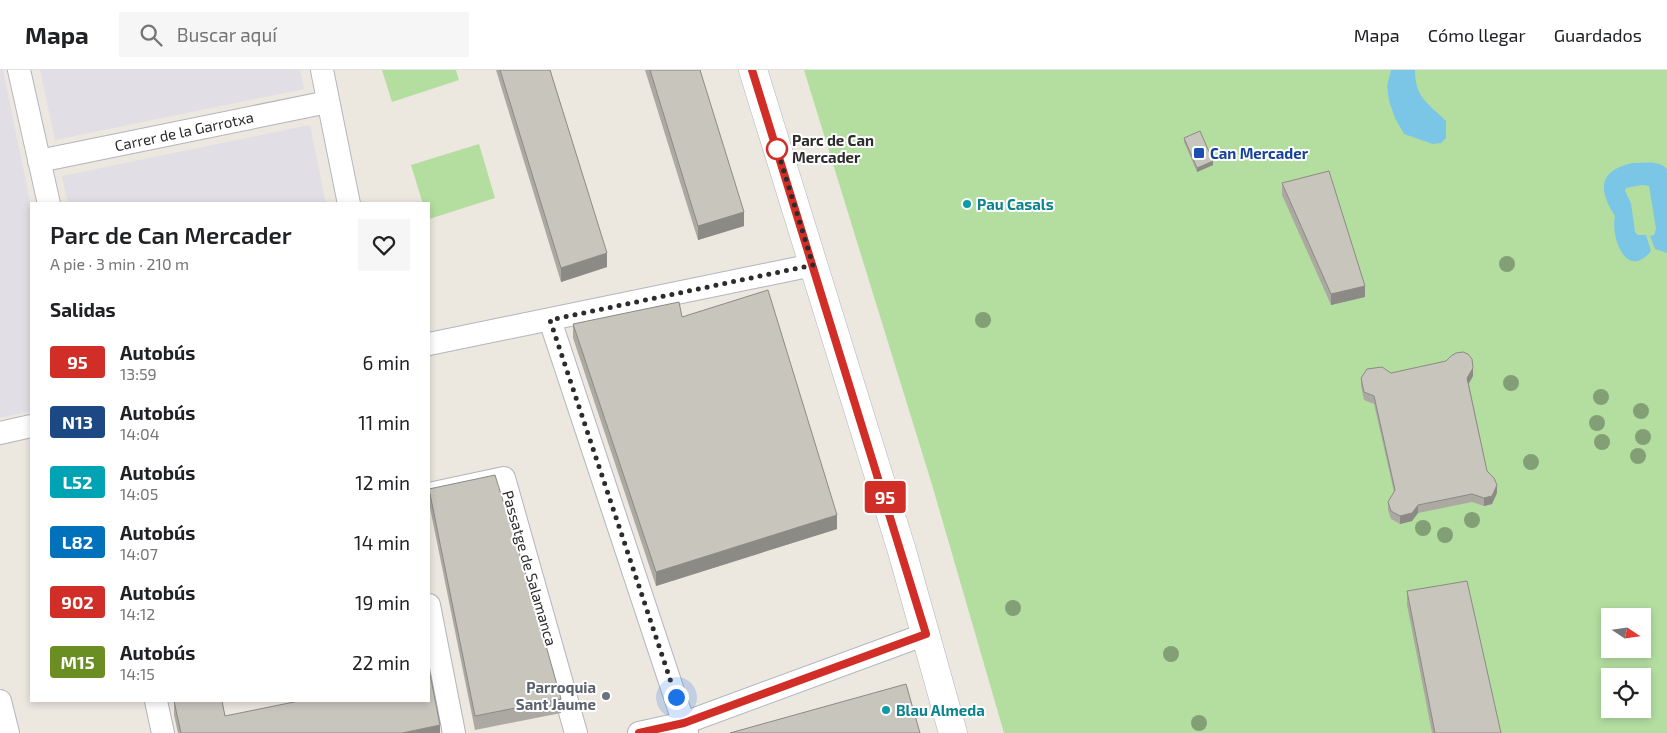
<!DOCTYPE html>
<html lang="es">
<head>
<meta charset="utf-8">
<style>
	:root { --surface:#fff; --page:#f6f6f6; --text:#202124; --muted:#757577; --line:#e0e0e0 }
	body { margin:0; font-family:"Exo 2",sans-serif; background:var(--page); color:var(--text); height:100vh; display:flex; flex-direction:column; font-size:19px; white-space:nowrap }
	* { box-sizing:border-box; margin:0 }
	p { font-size:16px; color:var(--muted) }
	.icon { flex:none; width:28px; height:28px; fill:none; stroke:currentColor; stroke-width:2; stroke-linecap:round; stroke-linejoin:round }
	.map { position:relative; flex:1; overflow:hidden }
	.side { position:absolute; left:30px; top:132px; width:400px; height:500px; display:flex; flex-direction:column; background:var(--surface); border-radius:0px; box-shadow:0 2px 8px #0003 }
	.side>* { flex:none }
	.badge { padding:0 10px; border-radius:4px; font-size:18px; line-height:32px }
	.needle { width:32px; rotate:103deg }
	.fabs { position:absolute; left:1601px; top:538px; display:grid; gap:10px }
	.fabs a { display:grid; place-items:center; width:50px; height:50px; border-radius:0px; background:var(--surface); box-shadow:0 2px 8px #0003; font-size:25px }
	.you { position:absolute; width:25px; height:25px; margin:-12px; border:4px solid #fff; border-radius:50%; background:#1a73e8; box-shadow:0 0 0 8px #1a73e833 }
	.map>.badge { position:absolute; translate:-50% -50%; box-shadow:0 0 0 2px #fff }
	h2 { padding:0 20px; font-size:19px; line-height:45px }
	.round { display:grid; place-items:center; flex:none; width:52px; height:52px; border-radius:0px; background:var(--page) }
	.summary { display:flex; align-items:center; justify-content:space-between; height:85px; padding:0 20px }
	h1 { font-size:24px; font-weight:600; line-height:38px }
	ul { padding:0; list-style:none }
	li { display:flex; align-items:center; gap:15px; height:60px; padding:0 20px }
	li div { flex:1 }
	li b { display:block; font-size:19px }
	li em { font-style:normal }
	li .badge { min-width:55px; font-weight:700; text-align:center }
	header { display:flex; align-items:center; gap:30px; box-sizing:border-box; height:70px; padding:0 25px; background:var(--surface); border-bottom:1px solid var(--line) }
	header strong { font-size:24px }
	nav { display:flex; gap:28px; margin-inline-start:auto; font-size:18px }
	.search { width:350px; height:45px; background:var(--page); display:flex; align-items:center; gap:12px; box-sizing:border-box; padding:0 18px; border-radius:0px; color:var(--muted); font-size:19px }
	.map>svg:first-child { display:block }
	.industrial { fill:#e1dfe5 }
	.green { fill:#b4dea0; fill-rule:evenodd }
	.water { fill:#7bc6e6 }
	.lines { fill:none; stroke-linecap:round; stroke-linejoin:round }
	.minor-casing { stroke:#b2b5be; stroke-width:24 }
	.secondary-casing { stroke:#b2b5be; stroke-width:29 }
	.minor { stroke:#fff; stroke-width:22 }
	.secondary { stroke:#fff; stroke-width:28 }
	.tree { fill:#839f76 }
	.wall { fill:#aca9a3 }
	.shaded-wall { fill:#8c8a84 }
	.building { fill:#c8c5bd; stroke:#8c8a84 }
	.line-casing { stroke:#fff; stroke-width:11 }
	.line { stroke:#d02e26; stroke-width:8 }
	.walk { stroke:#2c2c2c; stroke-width:5; stroke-dasharray:0 9 }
	.stop-dot { fill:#fff; stroke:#d02e26; stroke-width:2.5 }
	.transit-dot { fill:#1a4fb4; stroke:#fff; stroke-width:2 }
	.culture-dot { fill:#0f9aa8; stroke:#fff; stroke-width:2 }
	.worship-dot { fill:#6b7280; stroke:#fff; stroke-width:2 }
	.labels { text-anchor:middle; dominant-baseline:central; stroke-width:4; stroke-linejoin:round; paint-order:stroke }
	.street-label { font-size:15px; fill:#2c2c2c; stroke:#fff }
	.stop-label { font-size:15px; font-weight:bold; fill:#2c2c2c; stroke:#fff; text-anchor:start }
	.transit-label { font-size:15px; font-weight:bold; fill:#164399; stroke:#fff; text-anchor:start }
	.culture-label { font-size:15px; font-weight:bold; fill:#0d838f; stroke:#fff; text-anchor:start }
	.worship-label { font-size:15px; font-weight:bold; fill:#5b616d; stroke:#fff; text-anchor:end }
</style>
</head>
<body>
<header>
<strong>Mapa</strong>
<div class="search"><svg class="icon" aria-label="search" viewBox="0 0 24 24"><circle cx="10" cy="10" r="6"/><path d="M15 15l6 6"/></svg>Buscar aquí</div>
<nav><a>Mapa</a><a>Cómo llegar</a><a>Guardados</a></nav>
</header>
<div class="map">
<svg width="1667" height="663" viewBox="0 0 1667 663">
	<rect width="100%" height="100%" fill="#ece7df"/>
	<path class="industrial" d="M0,0h3l28,136v205l-31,7z
		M40,0h260l4,19 -249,51z
		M310,55l16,79h-258l-6,-28z"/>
	<path class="green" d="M382,0h74l3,10 -67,22z
		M804,0h863v663h-663l-71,-245zM1610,546h32v33h-32zM1610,606h32v33h-32z
		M479,74l16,54 -66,21v-15h-6l-12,-39z"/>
	<path class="water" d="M1391,0h24c0,28 13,33 31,51v17l-5,5 -8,1 -29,-10 -9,-16 -6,-17 -2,-15z
		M1633,93c11,0 26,-3 34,6v84l-12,-4 -5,-13 4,-1 2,-6 -7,-43 -7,-1 -16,3 -1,3 6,12 4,29 3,3h8l5,16c-24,30 -41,-13 -36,-35 -17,-26 -17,-46 18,-53z"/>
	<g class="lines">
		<defs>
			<path id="minor" d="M19,0l30,134
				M322,0l27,134
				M39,91l289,-59
				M550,250l137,413
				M429,274l384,-79
				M0,363l31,-7
				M429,424l75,-16 72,255
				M429,535l25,128
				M0,631l8,32
				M156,631l7,32
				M639,663l45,-10 242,-89"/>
			<path id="secondary" d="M753,0l149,481 51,182"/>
		</defs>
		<use href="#minor" class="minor-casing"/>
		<use href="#secondary" class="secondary-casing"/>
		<use href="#minor" class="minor"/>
		<use href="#secondary" class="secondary"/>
	</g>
	<g class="tree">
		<circle cx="1507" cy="194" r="8"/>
		<circle cx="983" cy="250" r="8"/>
		<circle cx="1511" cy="313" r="8"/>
		<circle cx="1601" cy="327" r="8"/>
		<circle cx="1641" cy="341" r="8"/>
		<circle cx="1597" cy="353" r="8"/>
		<circle cx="1643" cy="367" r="8"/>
		<circle cx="1602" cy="372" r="8"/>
		<circle cx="1638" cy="386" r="8"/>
		<circle cx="1531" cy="392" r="8"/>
		<circle cx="1472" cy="450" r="8"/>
		<circle cx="1423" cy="458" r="8"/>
		<circle cx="1445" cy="465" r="8"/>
		<circle cx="1013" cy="538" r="8"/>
		<circle cx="1171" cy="584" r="8"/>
		<circle cx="1199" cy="653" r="8"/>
	</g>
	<path class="wall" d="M496,0h54l57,197 -46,15z
		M645,0h55l44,156 -46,14z
		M1184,68l29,27 -16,7 -13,-30z
		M1282,113l83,114 -34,8 -49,-110z
		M682,247l155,212 -181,57 -83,-248v-14z
		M1391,303l82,3 -4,8 18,87 10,22 -5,11 -8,2 -12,-4 -54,11 -6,8 -12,3 -9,-5 -3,-9v-8l6,-10 -20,-88 -10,-4 -3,-14v-8z
		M429,419l132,210v14l-86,17 -46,-227z
		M1407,521l94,142h-69l-25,-128z
		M174,631l51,15 215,17h-262l-4,-18z"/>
	<path class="shaded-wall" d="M1213,91v4l-16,7v-4z
		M744,142v14l-46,14v-14z
		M607,183v14l-46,15v-14z
		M1365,216v11l-34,8v-11z
		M1473,298v8l-6,10v-8z
		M1497,415v8l-5,11 -8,2v-8z
		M1418,435v8l-6,8 -12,3v-8z
		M837,445v14l-181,57v-14z
		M440,655v8h-38z"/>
	<path class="building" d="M500,0h50l57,183 -46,15z
		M650,0h50l44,142 -46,14z
		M1200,61l13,30 -16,7 -13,-30z
		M1329,101l36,115 -34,8 -49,-111z
		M768,220l69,225 -181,57 -83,-248 106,-22 3,15z
		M1463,282l5,2 4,5 1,9 -6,10 20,93 7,7 3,7 -5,11 -8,2 -12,-4 -54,11 -6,8 -12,3 -9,-5 -3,-9 7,-12 -21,-94 -10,-4 -3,-14 6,-9 15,-2 9,6 55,-12 5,-5 5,-3z
		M495,405l30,96 36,128 -86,17 -46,-227z
		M1467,511l34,152h-66l-28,-142z
		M429,599l11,56 -38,8h-221l-7,-32h48l3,15 74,-15h130z
		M906,614l14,49h-190z"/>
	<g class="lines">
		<defs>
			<path id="line" d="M639,663l45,-10 242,-89 -174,-564"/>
		</defs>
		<use href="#line" class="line-casing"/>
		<use href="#line" class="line"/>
		<path class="walk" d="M676,627l-126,-377 263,-55 -36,-116"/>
	</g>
	<circle class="stop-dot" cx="777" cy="79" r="10"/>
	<rect class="transit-dot" x="1193" y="77" width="12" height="12" rx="2.5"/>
	<g class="culture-dot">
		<circle cx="967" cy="134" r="5"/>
		<circle cx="886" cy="640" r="5"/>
	</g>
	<circle class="worship-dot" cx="606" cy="626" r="5"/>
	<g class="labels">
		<g class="street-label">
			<text transform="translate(184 61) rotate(-12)">Carrer de la Garrotxa</text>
			<text transform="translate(530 498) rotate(74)">Passatge de Salamanca</text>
		</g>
		<g class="stop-label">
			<text x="792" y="70">Parc de Can<tspan x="792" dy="17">Mercader</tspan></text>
		</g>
		<g class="transit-label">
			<text x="1210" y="83">Can Mercader</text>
		</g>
		<g class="culture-label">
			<text x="977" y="134">Pau Casals</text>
			<text x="896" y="640">Blau Almeda</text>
		</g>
		<g class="worship-label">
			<text x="596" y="617">Parroquia<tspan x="596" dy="17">Sant Jaume</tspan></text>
		</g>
	</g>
</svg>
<div class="fabs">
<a><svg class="needle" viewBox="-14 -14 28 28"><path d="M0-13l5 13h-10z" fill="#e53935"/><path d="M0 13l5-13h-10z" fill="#757577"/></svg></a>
<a><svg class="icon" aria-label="locate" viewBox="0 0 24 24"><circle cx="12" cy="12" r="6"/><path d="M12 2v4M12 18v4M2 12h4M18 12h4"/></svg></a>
</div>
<div class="you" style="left:676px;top:627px"></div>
<b class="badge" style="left:885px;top:427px;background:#d02e26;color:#fff">95</b>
<section class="side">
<div class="summary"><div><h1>Parc de Can Mercader</h1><p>A pie · 3 min · 210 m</p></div><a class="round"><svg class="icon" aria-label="heart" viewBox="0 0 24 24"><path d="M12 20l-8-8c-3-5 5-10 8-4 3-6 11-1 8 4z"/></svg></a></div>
<h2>Salidas</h2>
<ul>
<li><span class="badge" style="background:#d02e26;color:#fff">95</span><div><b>Autobús</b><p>13:59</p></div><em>6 min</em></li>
<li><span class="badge" style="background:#1c4883;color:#fff">N13</span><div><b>Autobús</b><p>14:04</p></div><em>11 min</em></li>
<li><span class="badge" style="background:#00a3b4;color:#fff">L52</span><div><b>Autobús</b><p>14:05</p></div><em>12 min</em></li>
<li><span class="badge" style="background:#0072bc;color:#fff">L82</span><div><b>Autobús</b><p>14:07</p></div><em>14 min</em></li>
<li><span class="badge" style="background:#d02e26;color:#fff">902</span><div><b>Autobús</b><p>14:12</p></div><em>19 min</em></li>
<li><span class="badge" style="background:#6b8e23;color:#fff">M15</span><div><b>Autobús</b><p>14:15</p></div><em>22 min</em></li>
</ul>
</section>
</div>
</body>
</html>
